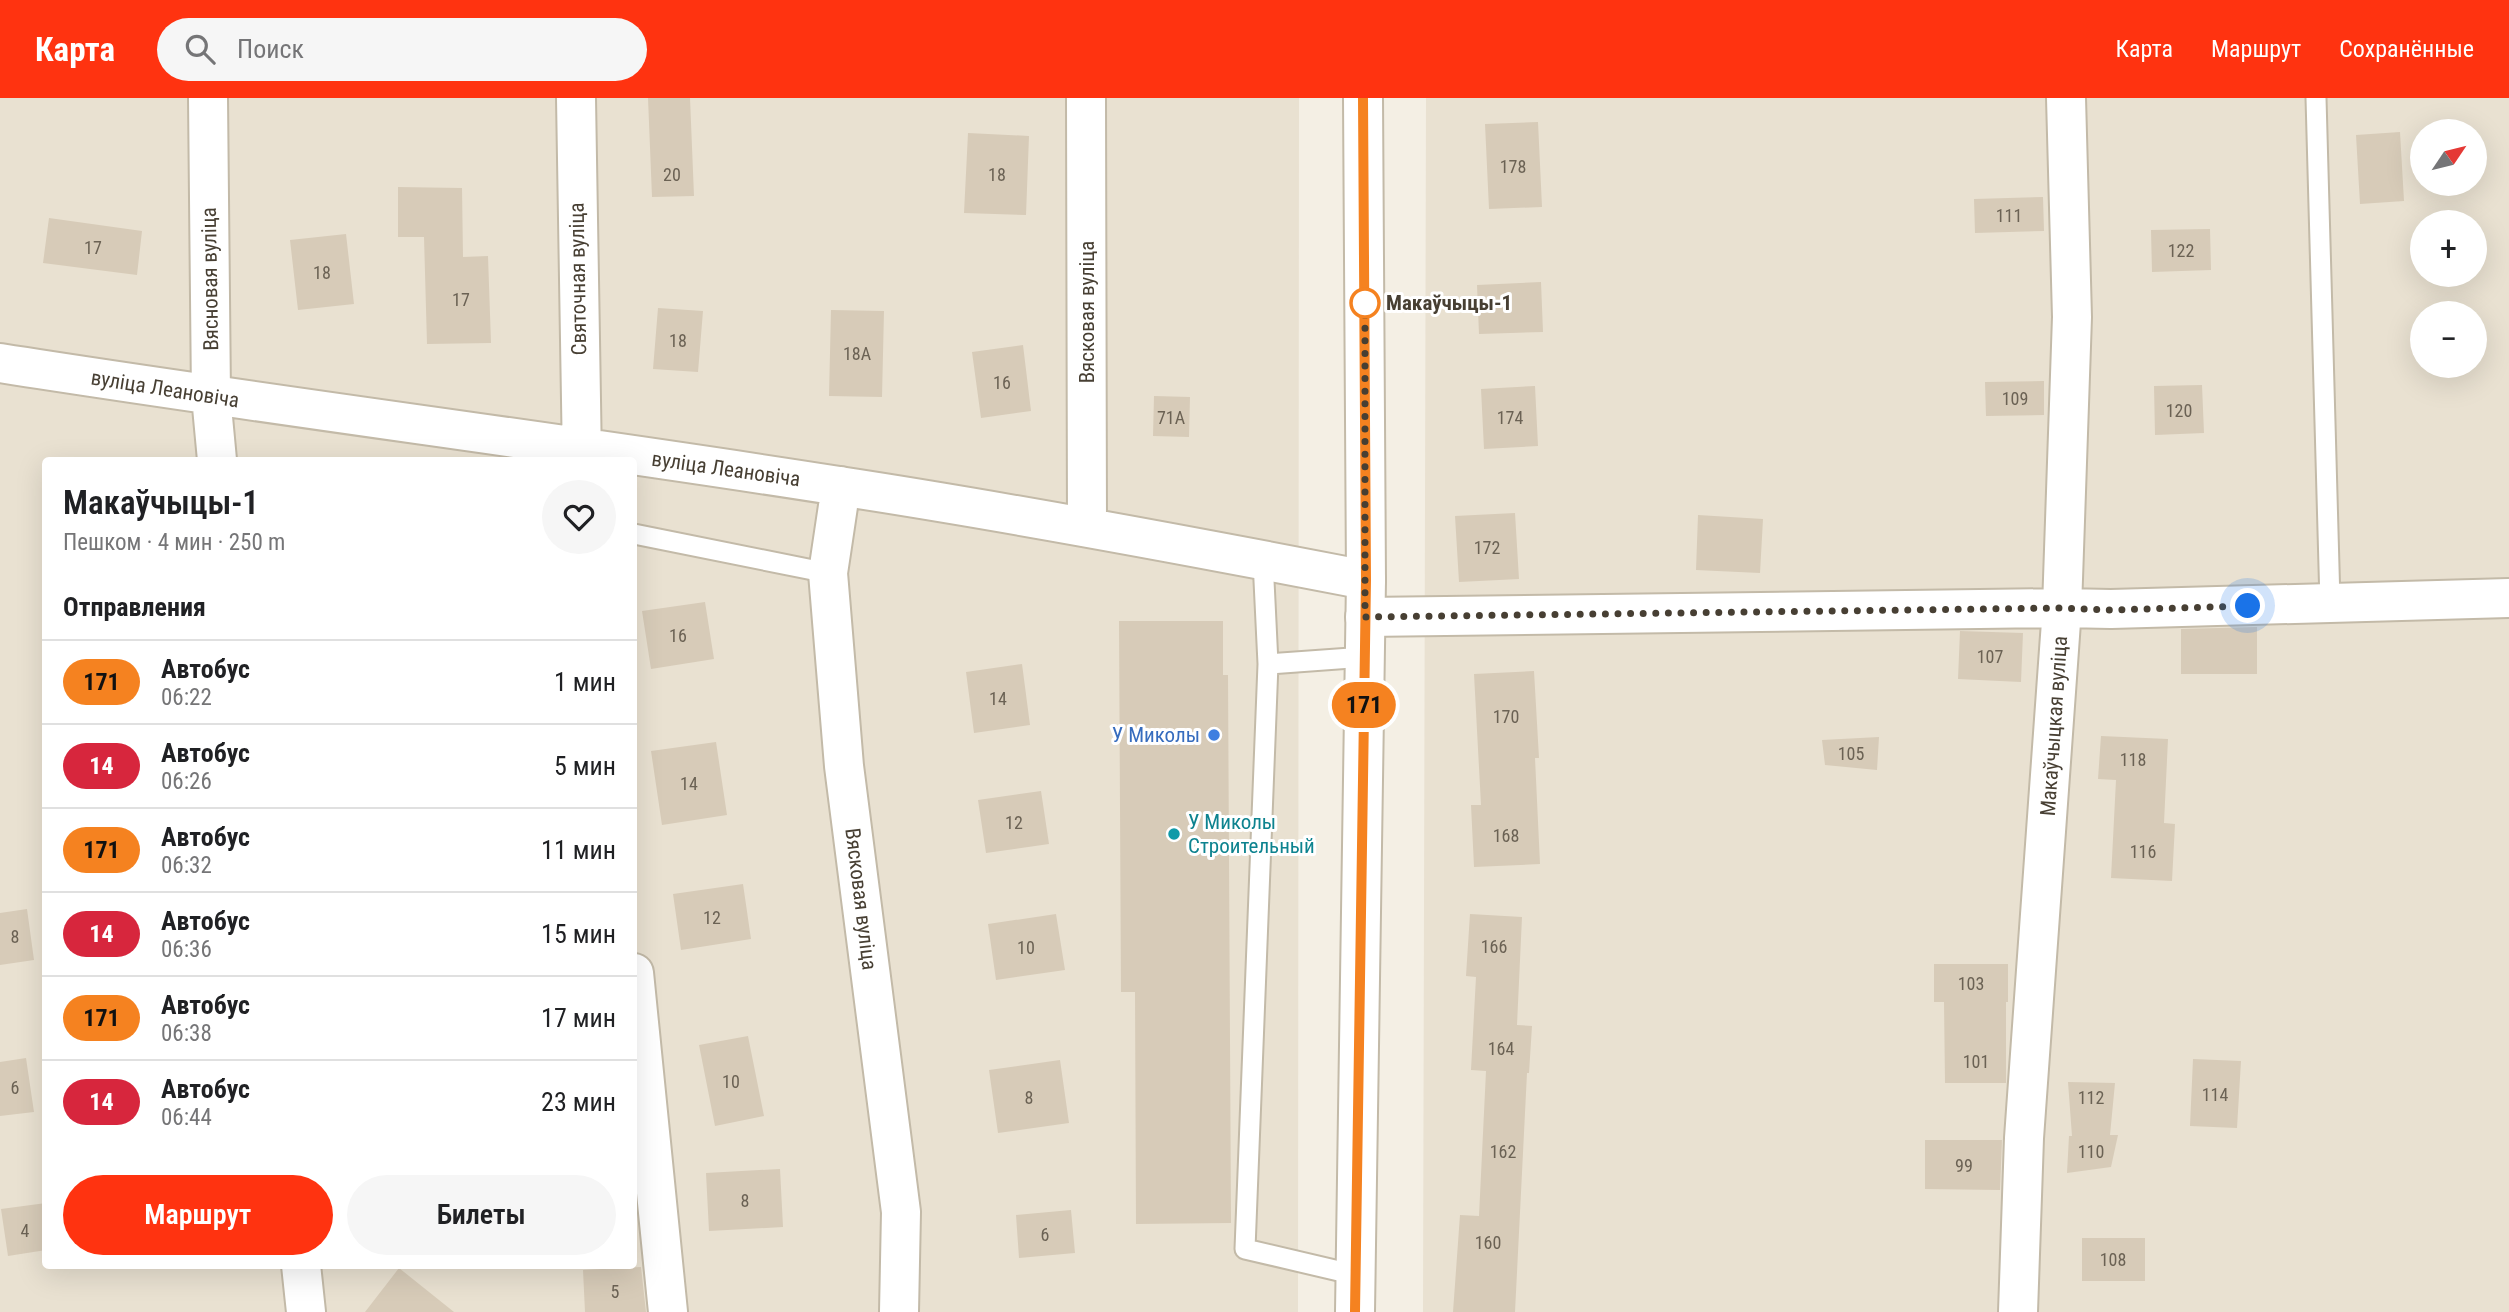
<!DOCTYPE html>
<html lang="ru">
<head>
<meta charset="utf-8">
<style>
	:root { --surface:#fff; --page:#f6f6f6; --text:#202124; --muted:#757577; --line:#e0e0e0; --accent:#ff3310 }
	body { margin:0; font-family:"Roboto Condensed",sans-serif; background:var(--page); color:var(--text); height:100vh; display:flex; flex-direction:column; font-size:26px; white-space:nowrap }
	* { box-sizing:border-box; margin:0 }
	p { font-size:23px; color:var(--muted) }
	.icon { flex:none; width:38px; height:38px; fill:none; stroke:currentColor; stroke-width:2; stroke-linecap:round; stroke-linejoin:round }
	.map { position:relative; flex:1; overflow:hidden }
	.drawer { position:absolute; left:42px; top:359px; width:595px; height:812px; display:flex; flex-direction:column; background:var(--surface); border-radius:7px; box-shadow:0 7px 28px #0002 }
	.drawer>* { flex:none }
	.badge { padding:0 14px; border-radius:23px; font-size:24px; line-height:46px }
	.needle { width:46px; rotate:55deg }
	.controls { position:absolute; left:2410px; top:21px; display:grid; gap:14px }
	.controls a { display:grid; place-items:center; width:77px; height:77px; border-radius:50%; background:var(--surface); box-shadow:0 7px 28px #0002; font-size:35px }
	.you { position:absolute; width:35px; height:35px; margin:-18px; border:5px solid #fff; border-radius:50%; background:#1a73e8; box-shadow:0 0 0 10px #1a73e833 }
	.map>.badge { position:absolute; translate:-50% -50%; box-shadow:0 0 0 4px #fff }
	h2 { padding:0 21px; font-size:26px; line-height:63px }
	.round { display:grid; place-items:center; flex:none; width:74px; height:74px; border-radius:37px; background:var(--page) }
	.headline { display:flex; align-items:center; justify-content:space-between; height:119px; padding:0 21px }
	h1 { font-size:33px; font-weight:600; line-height:52px }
	.primary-button { display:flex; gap:14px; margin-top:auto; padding:14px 21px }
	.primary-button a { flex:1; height:80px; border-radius:42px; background:var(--accent); color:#fff; font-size:28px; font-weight:600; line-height:80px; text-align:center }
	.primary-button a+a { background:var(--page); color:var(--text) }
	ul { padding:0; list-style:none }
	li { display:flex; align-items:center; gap:21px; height:84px; padding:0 21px; border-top:2px solid var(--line) }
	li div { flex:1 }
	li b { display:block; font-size:26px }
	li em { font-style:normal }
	li .badge { min-width:77px; font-weight:700; text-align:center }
	header { display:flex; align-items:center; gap:42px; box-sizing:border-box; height:98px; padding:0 35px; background:var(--accent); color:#fff }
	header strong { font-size:33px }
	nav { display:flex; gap:38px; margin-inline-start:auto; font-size:24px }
	.search { width:490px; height:63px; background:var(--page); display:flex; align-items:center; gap:18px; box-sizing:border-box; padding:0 24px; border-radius:38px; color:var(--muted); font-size:26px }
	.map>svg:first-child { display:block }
	.residential { fill:#e9e1d1; fill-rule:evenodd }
	.building { fill:#d7cbb8 }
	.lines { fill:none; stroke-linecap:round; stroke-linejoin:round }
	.service-casing { stroke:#c3baa8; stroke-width:23 }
	.minor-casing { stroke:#c3baa8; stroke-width:42 }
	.tertiary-casing { stroke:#c3baa8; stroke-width:42 }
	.service { stroke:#fff; stroke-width:19 }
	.minor { stroke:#fff; stroke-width:38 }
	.tertiary { stroke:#fff; stroke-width:38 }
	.line-casing { stroke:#fff; stroke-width:16 }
	.line { stroke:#f58220; stroke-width:10 }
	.walk { stroke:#473f33; stroke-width:7; stroke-dasharray:0 12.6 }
	.stop-dot { fill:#fff; stroke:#f58220; stroke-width:3.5 }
	.shop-dot { fill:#3f7fe0; stroke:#fff; stroke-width:2.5 }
	.culture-dot { fill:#0f9aa8; stroke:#fff; stroke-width:2.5 }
	.labels { text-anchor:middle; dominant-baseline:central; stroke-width:6; stroke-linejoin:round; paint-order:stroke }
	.number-label { font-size:18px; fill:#6b6254 }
	.street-label { font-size:21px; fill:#473f33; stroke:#fff }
	.stop-label { font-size:21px; font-weight:bold; fill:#473f33; stroke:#fff; text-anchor:start }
	.shop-label { font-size:21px; fill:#366cbe; stroke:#fff; text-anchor:end }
	.culture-label { font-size:21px; fill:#0d838f; stroke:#fff; text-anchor:start }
</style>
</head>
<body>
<header>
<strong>Карта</strong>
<div class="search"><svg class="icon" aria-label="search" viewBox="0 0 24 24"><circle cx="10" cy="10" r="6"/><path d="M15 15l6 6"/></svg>Поиск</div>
<nav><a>Карта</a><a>Маршрут</a><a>Сохранённые</a></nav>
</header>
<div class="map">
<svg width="2509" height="1214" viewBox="0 0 2509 1214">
	<rect width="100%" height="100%" fill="#f4efe4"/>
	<path class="residential" d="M0,0h1299l-1,1214h-1298zM46,362h588v805h-588z
		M1426,0h1083v1214h-1086zM2422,33h52v53h-52zM2422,124h52v53h-52zM2422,215h52v53h-52z"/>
	<path class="building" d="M648,0h42l4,98 -42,1z
		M1538,24l4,85 -53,2 -4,-85z
		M2400,34l4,69 -44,3 -4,-69z
		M968,35l61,3 -3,79 -62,-2z
		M398,89l64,1 1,69 25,-1 3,87 -64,1 -3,-107h-26z
		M2043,99l1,34 -69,2 -1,-34z
		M49,120l93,13 -5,44 -94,-12z
		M2210,131l1,41 -59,2 -1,-42z
		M346,136l8,70 -56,6 -8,-70z
		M1541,184l2,50 -64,2 -2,-49z
		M658,210l45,3 -5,61 -45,-3z
		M831,212l53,1 -2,86 -53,-1z
		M1023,247l8,66 -50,7 -9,-66z
		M2044,283v34l-58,1 -1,-34z
		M2202,287l2,48 -49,2 -1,-49z
		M1535,288l3,60 -54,3 -3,-60z
		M1154,298l36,1 -1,40 -36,-1z
		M1515,415l4,66 -60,3 -4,-66z
		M1698,417l65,4 -3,54 -64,-3z
		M705,504l9,57 -63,10 -9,-58z
		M1119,523h104v54h5l3,548 -95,1 -1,-232h-14z
		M2257,529v47h-76v-45z
		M1960,533l63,2 -2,49 -63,-3z
		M1022,566l8,61 -56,8 -8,-61z
		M1534,573l5,87h-4l5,106 -66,3 -3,-62h10l-7,-131z
		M2101,638l67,3 -4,84 11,1 -3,57 -61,-3 5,-98 -18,-1z
		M1879,639l-2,33 -52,-5 -3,-25z
		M716,644l11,73 -65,10 -11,-74z
		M1041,693l8,53 -63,9 -8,-53z
		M743,786l8,55 -70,11 -8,-56z
		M27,811l7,51 -34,5v-52z
		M1056,816l9,56 -69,10 -8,-56z
		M1470,816l52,3 -5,108 15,1 -3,47h-2l-12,239h-62l7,-97 19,1 7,-145 -15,-1 5,-93 -10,-1z
		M1934,866h74v38h-2v81h-61l-1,-81h-10z
		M748,938l16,80 -49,10 -16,-81z
		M26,960l8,54 -34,4v-54z
		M2193,961l48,2 -4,67 -47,-2z
		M1060,962l9,63 -71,10 -9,-63z
		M2068,984l47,1 -5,52h8l-7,32 -44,6 2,-37h3z
		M1925,1042h77l-2,50 -75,-1z
		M780,1071l3,58 -74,4 -3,-58z
		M46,1105v47l-38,6 -7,-47z
		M1071,1112l4,43 -56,5 -3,-43z
		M2082,1140h63v43h-63z
		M641,1169l5,45h-61l-2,-42z
		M399,1170l55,44h-89z"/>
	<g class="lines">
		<defs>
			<path id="service" d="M2316,0l14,505
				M634,436l194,39
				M1263,462l5,104
				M1356,1177l-111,-26 23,-585 97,-7"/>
			<path id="minor" d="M208,0l3,298 6,64
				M576,0l6,362
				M1086,0l1,429
				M0,265c279,44 560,79 839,123 177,27 352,60 527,94
				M841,388l-13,87 16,193 57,446 -2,100
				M1365,519l697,-9 49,1 398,-11
				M634,875l34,339
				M301,1167l5,47
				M2018,1214l6,-174 38,-530 10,-291 -6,-219"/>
			<path id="tertiary" d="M1355,1214l11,-732 -3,-482"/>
		</defs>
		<use href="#service" class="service-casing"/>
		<use href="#minor" class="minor-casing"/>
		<use href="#tertiary" class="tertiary-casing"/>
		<use href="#service" class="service"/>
		<use href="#minor" class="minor"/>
		<use href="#tertiary" class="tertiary"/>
	</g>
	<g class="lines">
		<defs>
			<path id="line" d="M1355,1214l11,-732 -3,-482"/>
		</defs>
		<use href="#line" class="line-casing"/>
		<use href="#line" class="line"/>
		<path class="walk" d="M1365,205v314l697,-9 49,2 137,-4"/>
	</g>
	<circle class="stop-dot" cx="1365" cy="205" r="14"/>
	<circle class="shop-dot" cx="1214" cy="637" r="7"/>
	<circle class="culture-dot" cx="1174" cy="736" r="7"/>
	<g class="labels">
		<g class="number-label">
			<text x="1513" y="68">178</text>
			<text x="672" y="76">20</text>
			<text x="997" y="76">18</text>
			<text x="2009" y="117">111</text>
			<text x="93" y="149">17</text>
			<text x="2181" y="152">122</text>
			<text x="322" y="174">18</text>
			<text x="461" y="201">17</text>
			<text x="678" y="242">18</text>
			<text x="857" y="255">18А</text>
			<text x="1002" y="284">16</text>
			<text x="2015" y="300">109</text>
			<text x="2179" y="312">120</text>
			<text x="1171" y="319">71А</text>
			<text x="1510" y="319">174</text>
			<text x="1487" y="449">172</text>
			<text x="678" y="537">16</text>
			<text x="1990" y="558">107</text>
			<text x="998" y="600">14</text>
			<text x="1506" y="618">170</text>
			<text x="1851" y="655">105</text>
			<text x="2133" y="661">118</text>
			<text x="689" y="685">14</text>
			<text x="1014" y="724">12</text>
			<text x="1506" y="737">168</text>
			<text x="2143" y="753">116</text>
			<text x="712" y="819">12</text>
			<text x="15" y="838">8</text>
			<text x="1494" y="848">166</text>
			<text x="1026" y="849">10</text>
			<text x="1971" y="885">103</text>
			<text x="1501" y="950">164</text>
			<text x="1976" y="963">101</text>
			<text x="731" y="983">10</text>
			<text x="15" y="989">6</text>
			<text x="2215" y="996">114</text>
			<text x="1029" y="999">8</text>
			<text x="2091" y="999">112</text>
			<text x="1503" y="1053">162</text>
			<text x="2091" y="1053">110</text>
			<text x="1964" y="1067">99</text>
			<text x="745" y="1102">8</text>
			<text x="25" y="1132">4</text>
			<text x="1045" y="1136">6</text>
			<text x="1488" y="1144">160</text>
			<text x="2113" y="1161">108</text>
			<text x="615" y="1193">5</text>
		</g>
		<g class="street-label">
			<text transform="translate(210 181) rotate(-91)">Вясновая вуліца</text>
			<text transform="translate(578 181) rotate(-91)">Святочная вуліца</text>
			<text transform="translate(1087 214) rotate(-90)">Вясковая вуліца</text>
			<text transform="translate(165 291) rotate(9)">вуліца Леановіча</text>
			<text transform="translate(726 371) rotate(8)">вуліца Леановіча</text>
			<text transform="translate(2054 628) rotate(-86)">Макаўчыцкая вуліца</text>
			<text transform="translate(861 801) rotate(83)">Вясковая вуліца</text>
		</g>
		<g class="stop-label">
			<text x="1386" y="205">Макаўчыцы-1</text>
		</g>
		<g class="shop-label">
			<text x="1200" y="637">У Миколы</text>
		</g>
		<g class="culture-label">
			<text x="1188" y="724">У Миколы<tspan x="1188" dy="24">Строительный</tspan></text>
		</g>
	</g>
</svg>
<div class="controls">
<a><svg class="needle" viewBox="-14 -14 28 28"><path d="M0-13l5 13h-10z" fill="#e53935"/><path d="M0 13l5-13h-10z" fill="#757577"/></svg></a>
<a>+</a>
<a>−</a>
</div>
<div class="you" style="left:2248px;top:508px"></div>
<b class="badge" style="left:1364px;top:607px;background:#f58220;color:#111">171</b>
<section class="drawer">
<div class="headline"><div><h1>Макаўчыцы-1</h1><p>Пешком · 4 мин · 250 m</p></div><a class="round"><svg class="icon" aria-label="heart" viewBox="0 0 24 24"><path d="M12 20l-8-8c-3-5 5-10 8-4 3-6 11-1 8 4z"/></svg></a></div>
<h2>Отправления</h2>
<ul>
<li><span class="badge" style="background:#f58220;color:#111">171</span><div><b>Автобус</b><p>06:22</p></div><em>1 мин</em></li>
<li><span class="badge" style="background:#d7263d;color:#fff">14</span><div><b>Автобус</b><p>06:26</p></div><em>5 мин</em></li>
<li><span class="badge" style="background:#f58220;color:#111">171</span><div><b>Автобус</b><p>06:32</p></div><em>11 мин</em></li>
<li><span class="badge" style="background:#d7263d;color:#fff">14</span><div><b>Автобус</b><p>06:36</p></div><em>15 мин</em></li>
<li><span class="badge" style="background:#f58220;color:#111">171</span><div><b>Автобус</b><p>06:38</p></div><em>17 мин</em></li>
<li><span class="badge" style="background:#d7263d;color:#fff">14</span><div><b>Автобус</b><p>06:44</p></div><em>23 мин</em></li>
</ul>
<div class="primary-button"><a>Маршрут</a><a>Билеты</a></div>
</section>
</div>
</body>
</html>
